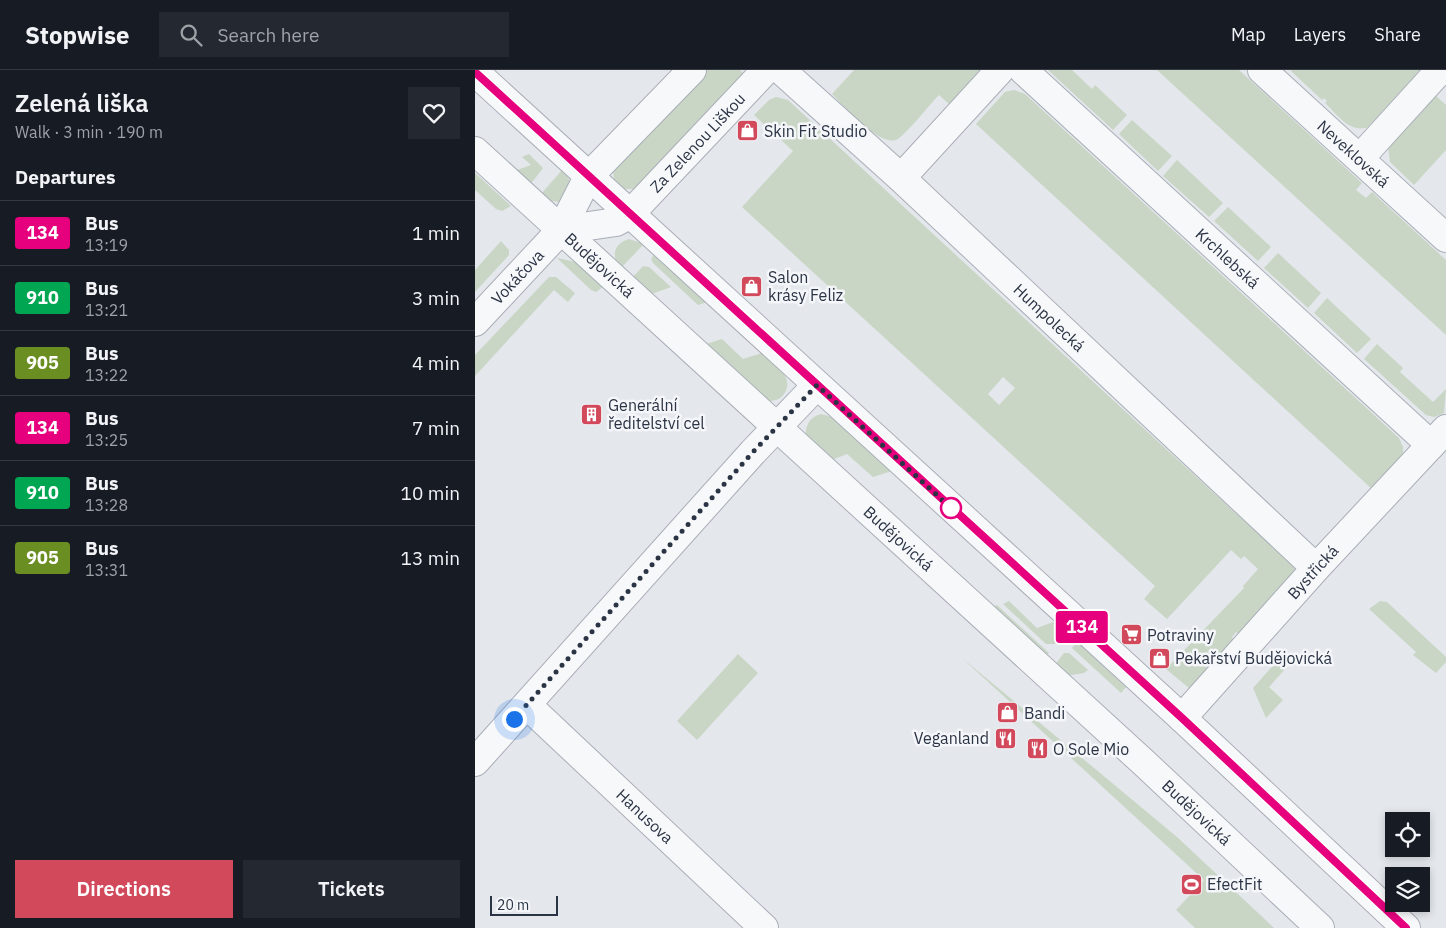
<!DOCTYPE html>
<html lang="en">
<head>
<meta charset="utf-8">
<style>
	:root { --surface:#171b24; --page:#242831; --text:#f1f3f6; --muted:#9ea1a6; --line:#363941; --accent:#d1495b }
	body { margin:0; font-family:"IBM Plex Sans",sans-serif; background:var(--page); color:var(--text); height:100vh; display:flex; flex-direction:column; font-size:19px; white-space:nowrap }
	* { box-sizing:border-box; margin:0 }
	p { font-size:16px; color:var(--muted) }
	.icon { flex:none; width:28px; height:28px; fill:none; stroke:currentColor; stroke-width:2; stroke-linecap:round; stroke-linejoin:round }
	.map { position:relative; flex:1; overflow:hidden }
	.drawer { display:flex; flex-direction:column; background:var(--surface); width:475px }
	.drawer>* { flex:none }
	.badge { padding:0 10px; border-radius:4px; font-size:18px; line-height:32px }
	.fabs { position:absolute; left:910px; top:742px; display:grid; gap:10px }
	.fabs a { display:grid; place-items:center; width:45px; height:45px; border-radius:0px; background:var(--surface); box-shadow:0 2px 8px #0003; font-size:25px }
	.scale { position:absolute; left:15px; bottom:12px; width:68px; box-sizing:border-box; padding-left:5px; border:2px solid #2b3445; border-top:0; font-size:14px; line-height:18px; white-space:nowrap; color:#2b3445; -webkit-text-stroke:4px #f4f6f9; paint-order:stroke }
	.you { position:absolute; width:25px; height:25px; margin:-12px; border:4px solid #fff; border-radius:50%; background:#1a73e8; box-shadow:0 0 0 8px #1a73e833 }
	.map>.badge { position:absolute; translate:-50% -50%; box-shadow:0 0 0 2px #fff }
	h2 { padding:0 15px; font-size:19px; line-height:45px }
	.round { display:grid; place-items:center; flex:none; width:52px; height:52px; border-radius:0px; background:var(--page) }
	.overview { display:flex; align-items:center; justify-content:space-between; height:85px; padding:0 15px }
	h1 { font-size:24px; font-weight:600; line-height:38px }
	.cta { display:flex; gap:10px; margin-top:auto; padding:10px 15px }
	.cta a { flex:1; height:58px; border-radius:0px; background:var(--accent); color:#fff; font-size:20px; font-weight:600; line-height:58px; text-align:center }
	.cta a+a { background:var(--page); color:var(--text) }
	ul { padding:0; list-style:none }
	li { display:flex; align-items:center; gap:15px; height:65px; padding:0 15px; border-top:1px solid var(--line) }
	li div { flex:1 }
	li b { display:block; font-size:19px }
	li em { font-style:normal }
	li .badge { min-width:55px; font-weight:700; text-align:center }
	header { display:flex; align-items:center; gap:30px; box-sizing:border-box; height:70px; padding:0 25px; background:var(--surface); border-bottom:1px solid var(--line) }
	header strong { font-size:24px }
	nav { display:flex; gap:28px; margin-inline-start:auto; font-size:18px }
	.search { width:350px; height:45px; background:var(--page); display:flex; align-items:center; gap:12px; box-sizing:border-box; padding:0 18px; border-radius:0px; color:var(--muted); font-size:19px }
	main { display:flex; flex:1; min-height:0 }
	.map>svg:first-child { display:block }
	.green { fill:#c9d6c5; fill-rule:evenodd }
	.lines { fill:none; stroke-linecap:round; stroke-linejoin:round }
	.minor-casing { stroke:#a9aeb7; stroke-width:30 }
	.minor { stroke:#f7f8fa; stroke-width:28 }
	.line-casing { stroke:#fff; stroke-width:11 }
	.line { stroke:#e6007e; stroke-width:8 }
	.walk { stroke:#2b3445; stroke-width:5; stroke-dasharray:0 9 }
	.stop-dot { fill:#fff; stroke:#e6007e; stroke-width:2.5 }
	.labels { text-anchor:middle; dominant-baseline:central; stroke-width:5; stroke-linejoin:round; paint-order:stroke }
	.poi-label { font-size:16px; fill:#2b3445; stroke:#f4f6f9; text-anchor:start }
	.street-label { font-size:16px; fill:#2b3445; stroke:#f4f6f9 }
</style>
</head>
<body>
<header>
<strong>Stopwise</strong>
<div class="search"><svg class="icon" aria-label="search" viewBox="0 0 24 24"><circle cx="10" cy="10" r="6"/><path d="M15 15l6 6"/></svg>Search here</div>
<nav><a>Map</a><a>Layers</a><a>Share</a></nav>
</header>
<main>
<section class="drawer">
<div class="overview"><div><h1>Zelená liška</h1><p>Walk · 3 min · 190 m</p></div><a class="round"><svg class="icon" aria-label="heart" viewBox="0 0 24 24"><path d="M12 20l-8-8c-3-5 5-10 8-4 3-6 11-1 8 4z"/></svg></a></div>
<h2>Departures</h2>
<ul>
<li><span class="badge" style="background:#e6007e;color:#fff">134</span><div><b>Bus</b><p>13:19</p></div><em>1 min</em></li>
<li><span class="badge" style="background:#00a651;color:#fff">910</span><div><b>Bus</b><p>13:21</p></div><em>3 min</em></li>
<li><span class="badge" style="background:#6b8e23;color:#fff">905</span><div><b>Bus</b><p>13:22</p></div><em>4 min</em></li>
<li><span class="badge" style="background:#e6007e;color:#fff">134</span><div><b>Bus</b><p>13:25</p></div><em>7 min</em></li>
<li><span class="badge" style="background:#00a651;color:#fff">910</span><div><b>Bus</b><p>13:28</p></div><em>10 min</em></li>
<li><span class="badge" style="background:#6b8e23;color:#fff">905</span><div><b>Bus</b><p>13:31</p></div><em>13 min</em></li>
</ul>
<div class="cta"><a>Directions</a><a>Tickets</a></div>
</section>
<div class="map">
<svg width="971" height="858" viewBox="0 0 971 858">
	<rect width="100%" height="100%" fill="#e4e7ec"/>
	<path class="green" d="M229,0h36l5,5 -109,114h-14l-8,-8 -1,-10z
		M379,0h126l-31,34 -10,-9c-9,9 -34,41 -43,45 -17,6 -52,-34 -64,-46z
		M573,0h24l20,19 3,-4 32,30 -14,15z
		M682,0h82l123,113 -6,7 10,8 6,-6 74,68v75z
		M817,0h128l-52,57c-18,7 -31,-13 -43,-24l2,-2 -3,-3 -2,2 -31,-29z
		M539,20l11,4 374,344 4,9v8l-30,35 -397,-366 29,-32z
		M959,24l12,11v45l-32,35 -24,-23 -2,-15z
		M301,27l12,3 507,468 -2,6 -54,60 -3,-2 -4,5 2,3 -22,23 -2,-2 -5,5 3,3 -19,19 -23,-19 78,-81 -1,-2 15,-17 -14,-13 -3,3 -10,-9 -64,69 -23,-20 11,-13 -413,-379 51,-56 -39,-36 15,-15zM528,307l12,11 -16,17 -11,-11z
		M657,50l40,36 -14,15 -39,-37z
		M54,84l14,14 -13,17 -16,-14 17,-6 -9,-8z
		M702,90l46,43 -14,14 -46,-41z
		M87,100l9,12 -11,20 -10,-1 -9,-7z
		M0,103l36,33 -9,5 -6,-2 -21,-19z
		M753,137l43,40 -13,14 -44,-40z
		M154,169l15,5 -24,25c-8,-12 -8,-25 9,-30z
		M26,171l8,9v5l-34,37v-22z
		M803,183l43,40 -13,15 -44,-40z
		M179,184l54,48 -10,3 -45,-42 -2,-4z
		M82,188l19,4 27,25 -7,5 -5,-2z
		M168,196l6,1 22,20 -22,8 -18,-16z
		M74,207h7l19,16 -7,9 -14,-12 -79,86v-21z
		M852,228l44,41 -14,14 -43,-40z
		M247,269l21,20 19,-6c11,10 34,24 22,41 -4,6 -10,7 -17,7l-64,-56z
		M902,274l26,24 -3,4 33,30 13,-13 -2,24 -10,4 -8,-2 -62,-56z
		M346,344l11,3 60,54 -19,6 -26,-23 -18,7 -23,-25c-1,-11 4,-19 15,-22z
		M534,531l28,27 19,-7 10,11 -11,12h-9l-43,-40z
		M905,531l7,1 59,55v5l-10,11 -23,-18 3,-3 -47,-43z
		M522,535l52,48 -5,5 -55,-50z
		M602,572l49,45 -5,6 -49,-45z
		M589,583h5l19,17 -4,3 -18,3 -12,-10z
		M263,584l20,19 -61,67 -20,-19z
		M487,588l215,179 97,91h-79l-19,-18 28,-30z
		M803,590l8,8 -17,19 14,13 -17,18 -13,-30z"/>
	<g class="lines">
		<defs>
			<g id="minor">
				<path id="s1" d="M306,0l120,108 415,390"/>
				<path id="s2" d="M548,0l408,375"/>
				<path id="s3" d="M787,0l184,168"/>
				<path d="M0,2l707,646 224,210"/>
				<path id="s4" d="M0,81l667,610 178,167"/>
				<path d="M885,88l80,-88"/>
				<path d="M426,108l99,-108"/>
				<path id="s5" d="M86,160l55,-8 13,-7 137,-145"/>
				<path id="s6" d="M0,252l86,-92 27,-53 104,-107"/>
				<path id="s7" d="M52,635l237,223"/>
				<path id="s8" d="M707,648l134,-150 130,-139"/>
				<path d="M0,692l278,-310 64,-67"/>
			</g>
		</defs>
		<use href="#minor" class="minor-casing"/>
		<use href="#minor" class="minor"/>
	</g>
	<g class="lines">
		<defs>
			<path id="line" d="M0,2l707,646 224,210"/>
		</defs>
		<use href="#line" class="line-casing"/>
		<use href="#line" class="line"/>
		<path class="walk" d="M39,649l239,-267 64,-67 134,123"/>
	</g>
	<defs>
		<symbol id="shop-square" viewBox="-11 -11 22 22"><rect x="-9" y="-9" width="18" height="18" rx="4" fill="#d1495b" stroke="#f4f6f9"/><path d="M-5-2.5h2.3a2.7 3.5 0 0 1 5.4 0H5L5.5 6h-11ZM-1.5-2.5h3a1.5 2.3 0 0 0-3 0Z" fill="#fff"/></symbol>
		<symbol id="building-square" viewBox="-11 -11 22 22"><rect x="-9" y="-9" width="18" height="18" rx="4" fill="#d1495b" stroke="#f4f6f9"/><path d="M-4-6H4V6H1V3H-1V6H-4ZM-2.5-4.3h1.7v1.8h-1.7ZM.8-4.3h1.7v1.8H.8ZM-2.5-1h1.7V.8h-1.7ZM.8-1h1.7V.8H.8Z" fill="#fff"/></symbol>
		<symbol id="supermarket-square" viewBox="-11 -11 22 22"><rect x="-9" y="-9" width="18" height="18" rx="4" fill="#d1495b" stroke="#f4f6f9"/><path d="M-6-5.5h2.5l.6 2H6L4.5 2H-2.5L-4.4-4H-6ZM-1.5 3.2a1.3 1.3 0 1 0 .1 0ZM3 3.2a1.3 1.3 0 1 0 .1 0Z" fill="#fff"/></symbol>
		<symbol id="restaurant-square" viewBox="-11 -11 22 22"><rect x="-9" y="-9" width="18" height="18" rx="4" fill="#d1495b" stroke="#f4f6f9"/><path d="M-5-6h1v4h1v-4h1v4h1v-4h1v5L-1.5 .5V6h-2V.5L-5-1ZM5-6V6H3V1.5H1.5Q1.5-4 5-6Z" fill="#fff"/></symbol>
		<symbol id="stadium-square" viewBox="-11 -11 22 22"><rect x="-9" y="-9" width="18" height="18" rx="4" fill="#d1495b" stroke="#f4f6f9"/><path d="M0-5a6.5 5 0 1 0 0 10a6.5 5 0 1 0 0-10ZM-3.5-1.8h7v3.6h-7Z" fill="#fff"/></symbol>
	</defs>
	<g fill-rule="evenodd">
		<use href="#shop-square" x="260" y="48" width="25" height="25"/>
		<use href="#shop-square" x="264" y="204" width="25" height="25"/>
		<use href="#building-square" x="104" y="332" width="25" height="25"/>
		<use href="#supermarket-square" x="644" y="552" width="25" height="25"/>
		<use href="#shop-square" x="672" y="576" width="25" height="25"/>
		<use href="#shop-square" x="520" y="630" width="25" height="25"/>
		<use href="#restaurant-square" x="518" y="656" width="25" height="25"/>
		<use href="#restaurant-square" x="550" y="666" width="25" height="25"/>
		<use href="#stadium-square" x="704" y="802" width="25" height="25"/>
	</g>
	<circle class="stop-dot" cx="476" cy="438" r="10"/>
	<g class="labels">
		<g class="poi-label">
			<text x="289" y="61">Skin Fit Studio</text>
			<text x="293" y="207">Salon<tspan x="293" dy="18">krásy Feliz</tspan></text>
			<text x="133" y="335">Generální<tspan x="133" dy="18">ředitelství cel</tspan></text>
			<text x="672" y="565">Potraviny</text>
			<text x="700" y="588">Pekařství Budějovická</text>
			<text x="549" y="643">Bandi</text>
			<text x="514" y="668" text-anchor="end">Veganland</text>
			<text x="578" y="679">O Sole Mio</text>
			<text x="732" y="814">EfectFit</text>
		</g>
		<g class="street-label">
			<text stroke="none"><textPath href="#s5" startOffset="170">Za Zelenou Liškou</textPath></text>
			<text stroke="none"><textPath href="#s3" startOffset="124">Neveklovská</textPath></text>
			<text stroke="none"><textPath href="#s2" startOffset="278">Krchlebská</textPath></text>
			<text stroke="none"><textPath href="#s4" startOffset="169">Budějovická</textPath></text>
			<text stroke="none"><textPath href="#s6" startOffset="62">Vokáčova</textPath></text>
			<text stroke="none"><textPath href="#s1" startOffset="365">Humpolecká</textPath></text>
			<text stroke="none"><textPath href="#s4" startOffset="574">Budějovická</textPath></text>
			<text stroke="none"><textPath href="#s8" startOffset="196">Bystřická</textPath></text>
			<text stroke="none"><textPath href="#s4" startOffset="979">Budějovická</textPath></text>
			<text stroke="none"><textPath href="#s7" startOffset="162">Hanusova</textPath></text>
		</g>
	</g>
</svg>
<div class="fabs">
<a><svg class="icon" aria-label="locate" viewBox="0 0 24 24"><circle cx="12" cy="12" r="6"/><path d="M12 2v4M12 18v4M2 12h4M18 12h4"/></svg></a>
<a><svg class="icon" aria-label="layers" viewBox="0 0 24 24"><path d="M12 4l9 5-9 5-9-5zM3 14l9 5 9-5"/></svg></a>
</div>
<div class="scale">20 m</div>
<div class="you" style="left:39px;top:649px"></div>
<b class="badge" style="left:607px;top:557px;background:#e6007e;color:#fff">134</b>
</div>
</main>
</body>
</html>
